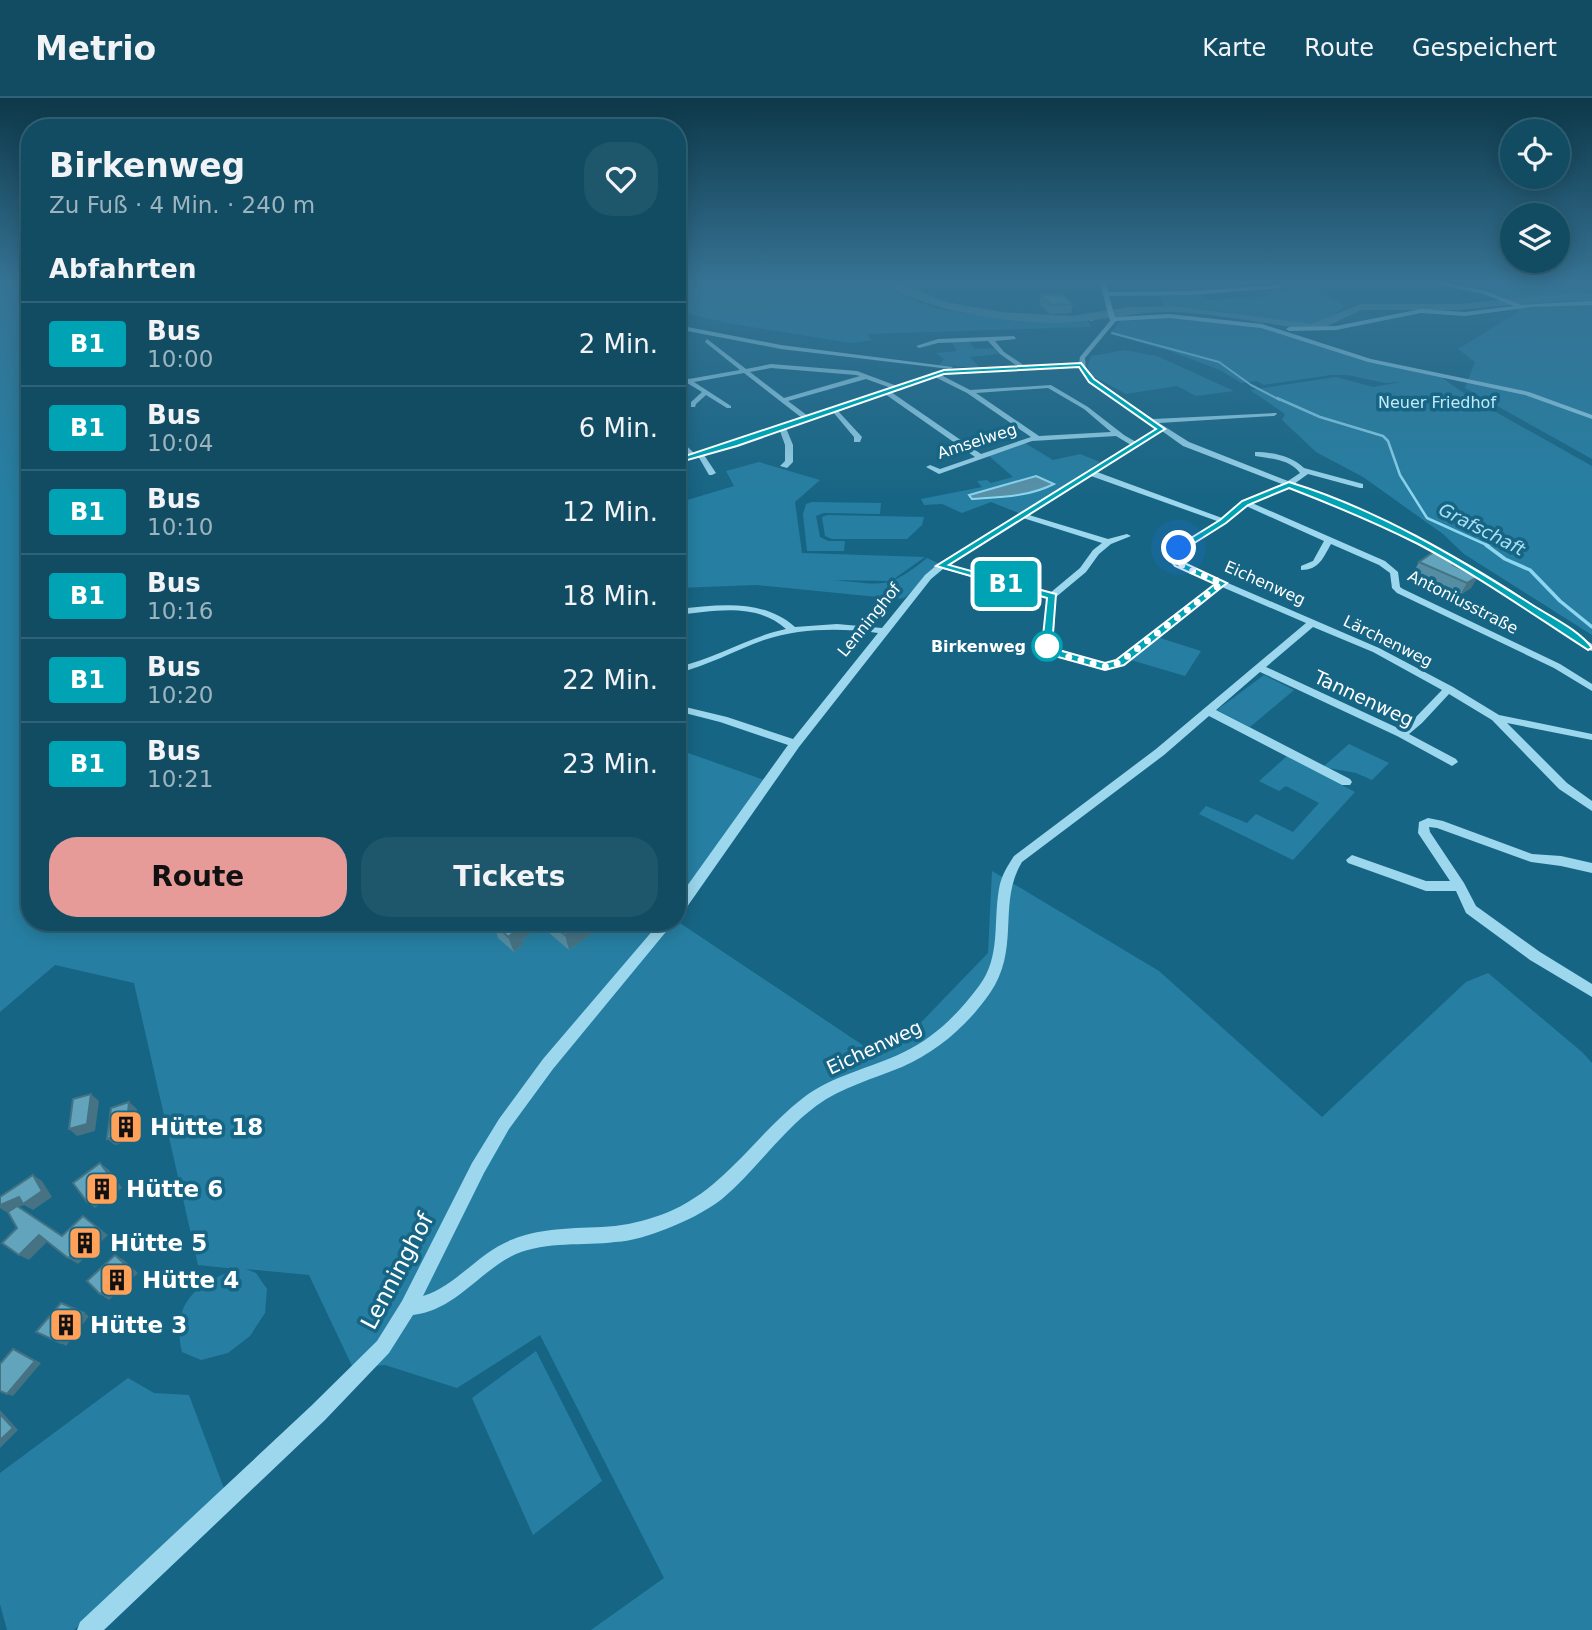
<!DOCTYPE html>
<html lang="de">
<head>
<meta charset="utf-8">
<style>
	:root { --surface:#114c63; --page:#1e566c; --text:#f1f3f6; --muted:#9cb4be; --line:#306378; --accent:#e69b98 }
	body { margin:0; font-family:"DejaVu Sans",sans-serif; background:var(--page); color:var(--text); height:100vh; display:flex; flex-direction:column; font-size:26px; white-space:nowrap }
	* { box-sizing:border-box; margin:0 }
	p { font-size:23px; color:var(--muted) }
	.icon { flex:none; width:38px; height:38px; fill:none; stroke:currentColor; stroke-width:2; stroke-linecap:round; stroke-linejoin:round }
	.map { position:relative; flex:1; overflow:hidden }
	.sheet { position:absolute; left:21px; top:21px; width:665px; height:812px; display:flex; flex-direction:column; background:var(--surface); border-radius:28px; box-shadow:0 4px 18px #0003,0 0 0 2px var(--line) }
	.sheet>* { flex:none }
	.badge { padding:0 14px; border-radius:5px; font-size:24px; line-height:46px }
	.controls { position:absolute; left:1500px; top:21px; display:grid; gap:14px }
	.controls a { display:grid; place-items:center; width:70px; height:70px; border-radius:50%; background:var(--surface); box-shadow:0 4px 18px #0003,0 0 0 2px var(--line); font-size:35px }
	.you { position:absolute; width:35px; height:35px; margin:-18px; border:5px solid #fff; border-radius:50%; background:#1a73e8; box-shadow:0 0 0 10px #1a73e833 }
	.map>.badge { position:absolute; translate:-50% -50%; box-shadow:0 0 0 4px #fff }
	h2 { padding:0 28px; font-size:26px; line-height:63px }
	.round { display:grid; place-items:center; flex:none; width:74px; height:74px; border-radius:28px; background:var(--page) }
	.summary { display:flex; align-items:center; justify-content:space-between; height:119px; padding:0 28px }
	h1 { font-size:33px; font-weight:700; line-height:52px }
	.action { display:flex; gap:14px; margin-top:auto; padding:14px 28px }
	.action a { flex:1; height:80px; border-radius:28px; background:var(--accent); color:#111; font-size:28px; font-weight:700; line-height:80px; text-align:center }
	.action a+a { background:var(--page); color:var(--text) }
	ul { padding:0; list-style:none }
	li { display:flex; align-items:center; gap:21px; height:84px; padding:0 28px; border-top:2px solid var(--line) }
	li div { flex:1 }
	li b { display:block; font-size:26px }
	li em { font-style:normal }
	li .badge { min-width:77px; font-weight:700; text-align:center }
	header { display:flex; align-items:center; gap:42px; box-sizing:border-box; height:98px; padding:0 35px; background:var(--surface); border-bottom:2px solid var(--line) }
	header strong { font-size:33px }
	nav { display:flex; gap:38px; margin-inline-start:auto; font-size:24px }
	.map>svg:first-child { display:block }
	.green { fill:#267fa2; fill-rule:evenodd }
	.water { fill:#5891a8; stroke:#8ed6ef; stroke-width:2 }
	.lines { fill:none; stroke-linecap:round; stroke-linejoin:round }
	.stream-far2 { stroke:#8ed6ef; stroke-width:2 }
	.stream-far1 { stroke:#8ed6ef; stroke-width:2.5 }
	.stream { stroke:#8ed6ef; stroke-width:3.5 }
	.river { fill:#5891a8; fill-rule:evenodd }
	.minor { fill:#9cd7ed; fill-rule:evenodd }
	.wall { fill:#558da3 }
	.shaded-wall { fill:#457384 }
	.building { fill:#63a4bd; stroke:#457384; stroke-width:2 }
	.line { fill:#00a3b4; stroke:#fff; stroke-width:2 }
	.walk { stroke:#fff; stroke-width:7; stroke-dasharray:0 12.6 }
	.stop-dot { fill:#fff; stroke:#00a3b4; stroke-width:3.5 }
	.labels { text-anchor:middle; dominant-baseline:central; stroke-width:7; stroke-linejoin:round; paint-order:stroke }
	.far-park-label { font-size:16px; fill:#c1eaf9; stroke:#176584 }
	.far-street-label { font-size:16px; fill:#fff; stroke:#176584 }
	.far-stop-label { font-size:16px; font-weight:bold; fill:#fff; stroke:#176584; text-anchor:end }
	.far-water-label { font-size:18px; font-style:italic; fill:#a8e0f4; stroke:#176584 }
	.street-label { font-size:19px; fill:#fff; stroke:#176584 }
	.near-poi-label { font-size:23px; font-weight:bold; fill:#fff; stroke:#176584; text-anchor:start }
	.near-street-label { font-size:23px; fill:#fff; stroke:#176584 }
</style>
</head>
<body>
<header>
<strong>Metrio</strong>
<nav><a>Karte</a><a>Route</a><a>Gespeichert</a></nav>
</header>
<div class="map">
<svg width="1592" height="1532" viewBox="0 0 1592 1532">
	<rect width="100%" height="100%" fill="#176584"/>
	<path class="green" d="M0,185h30v639l647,-1 193,129 33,-9 85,-88 4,-82 167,100 163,146 144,-135 22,-9 94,79 10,11v567h-1001l73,-52 -124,-243 -83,53 -72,-23 -32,3 -44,-93 -63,-6 10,4 11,16 -2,24 -15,23 -22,17 -27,7 -19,-8c-11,-48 12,-67 54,-83l-38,-4 -64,-282 -79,-18 -55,47z
		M677,185h194l63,25 58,10 96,3 3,6 -224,7 5,6 -21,3 -124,-20 -50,-12z
		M1133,185h72l5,3 -13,1 -1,3 13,10 59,-4 -5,-5 49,-4 33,19 -17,14 -17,6 -33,-3 -58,-12 -55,-4 -8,-13 -20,-1z
		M1439,185h153v176l-127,-71 10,-26 -17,-13 60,-37c-15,-23 -54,-23 -79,-29z
		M1154,219l99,9 75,21 41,15 72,15 28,20 123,69v169l-128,-81 -21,-20 -80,-57 -47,-25 -34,-32 3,-6 -35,-24 86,-13 37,10 29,-5 -17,1 -37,-8h-17l-67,10 -7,-4 -16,2 -19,-12 -52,-20 -60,-17 10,-13z
		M951,243h18l6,8 19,-1 5,6 -29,3 10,11 -41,-3 5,-6 -8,-6 21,-2z
		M1125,252l32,6 77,35 -38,5 -19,-10 -51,8 -33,-18 -6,-9 4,-11z
		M1025,345l28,17 27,-6 20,8 -79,52 -30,-12 -29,11 -20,-9 -18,1 -3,-6 61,-12 -5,-6 10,-1 4,3 22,-6 -24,-21zM1011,386l27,8 -66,7 -3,-3z
		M759,364l61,18 -25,22 7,51 123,4 -34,24 -59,-1c51,4 54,11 95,-22l15,7 -38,33 -6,1 -142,-14 -79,3v-85l57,-17 -8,-15z
		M812,404l69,1 -1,11 -56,-1 -8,3 4,21 8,4h17l-1,10h-37l-4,-37 3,-10z
		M827,417l97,2 -2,8 -15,14h-75l-7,-3 -3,-19z
		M1160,540l41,13 -16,25 -54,-16z
		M1264,577l30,15 -44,37 -33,-17z
		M1349,646l40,19 -17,17 -16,-7 -33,-6z
		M677,651l90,32 -90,123z
		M1287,658l68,36 -62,68 -94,-46 7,-8 41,17 9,-9 37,18 26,-29 -33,-17 -7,5 -20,-10z
		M536,1253l66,130 -69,54 -61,-137z
		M128,1280l26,15 35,2 36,96 -151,139h-67l-7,-26v-131z"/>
	<path class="water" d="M1036,378l18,8c-26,13 -53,13 -82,15l-3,-4z"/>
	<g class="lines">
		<path class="stream-far2" d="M1086,220l6,2
			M1112,235l107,29 32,23 29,15"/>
		<path class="stream-far1" d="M1277,300l43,19 63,19 5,5 12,34 27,43 62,28"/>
		<path class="stream" d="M1486,447l19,14 25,11 30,31 32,26"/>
		<path class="river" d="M885,185h15l46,19 56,10 69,4 58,-9 45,-1 138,18 49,-20h97l117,-11 17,1v6h-34l-100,10h-97l-31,15 -18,5c-46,-6 -93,-16 -139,-18 -34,-1 -67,8 -101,10 -49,4 -148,-10 -187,-39z"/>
		<path class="minor" d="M1100,185h6l2,9 84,-1 89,-6 -2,3 -87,7 -83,1 6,21 54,-3 93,10 109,35 158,33 63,23v4l-67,-24 -157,-33 -107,-34 -92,-10 -53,3 -31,37 1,13 7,8 60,40 123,-6 1,1 -3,2 -115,7 30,19 99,39 12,-8c-11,-14 -28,-14 -45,-17v-4c17,0 37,4 49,16l59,16v4h-3l-52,-14 -14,10c61,23 119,49 176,81 42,24 82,53 122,79v7l-3,-1c-41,-26 -80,-54 -122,-79 -56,-34 -117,-60 -178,-84l-37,16 133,58 13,11 2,15 3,2 157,75 32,20v7l-38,-23 -157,-75 -5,-5 -2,-15 -11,-8 -48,-21c-8,14 -12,26 -30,26v-4l12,-5 11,-20 -78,-35 -20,17 -49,31 2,6 14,8 186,80 74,39 46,28 93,19v6l-85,-17 60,60 25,18v10l-33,-22 -67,-69 -43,-26 -27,29 -13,11 47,25 2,3 -6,4 -55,-30 -137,-64 -44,38 134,69 2,3 -2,3h-8l-133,-69 -45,39 -142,107c-25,41 -1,86 -32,131 -22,32 -52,58 -88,74 -29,12 -60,20 -86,39 -36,27 -60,64 -94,93 -17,13 -36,22 -56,30 -16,6 -33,12 -51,13 -32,4 -68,-1 -99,12 -37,17 -60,56 -103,61l-24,38 -64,67 -221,210h-27l3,-8 231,-216 66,-65 25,-40 70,-138 27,-44 44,-60 117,-137h14l-121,147 -44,60 -25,44 -61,123c33,-10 55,-43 88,-56 34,-14 69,-11 104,-14 18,-2 35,-7 51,-13 58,-23 90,-79 137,-115 30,-23 68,-30 101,-46 30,-14 55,-39 75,-66 22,-29 14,-63 20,-97 2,-13 8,-22 15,-33l142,-107 150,-126 -84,-36 -99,77 -21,5 -57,-18 2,-53 -104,-29 -12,10 -132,168 -117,167 -5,1v-15l111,-155 -68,-23 -43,-11v-6l50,12 66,22 85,-106c-38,-5 -77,-5 -114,7 -29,10 -56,26 -87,33v-6c38,-8 71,-30 109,-38 -30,-27 -72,-18 -109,-14v-6c42,-4 85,-11 118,18l42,-3 45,4 43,-53 13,-11 193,-119 -15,-9 -84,5 -93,33 -13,-7 4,-2 10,4 35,-12 -90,-63 -47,17 24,26 -2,5h-6v-5l-21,-25 -47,16 7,17v17l-6,6 -7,-2 5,-5v-16l-5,-14 -76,24 12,18 -4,2h-3l-11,-19 -21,6v-4l11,-3 -11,-12v-6l17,16 108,-35 -58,-45 -50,9 37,24v2h-4l-21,-13 -10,9 -1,3h-4v-5l11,-10 -25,-15v-5l12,7 51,-9 -35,-28 2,-3 39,30 25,-5 86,7 40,15 33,-11 1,-2 13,-3 73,-4 -17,-12 -12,-13 -50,2 -19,5 -3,-2 22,-7 76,-3 2,3 -21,2 9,11 21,14 54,-3 1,-6 30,-36zM1080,269v4l9,10 69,47 -22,14 -12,-7 -36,-28 -37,-22 -81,5 -29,-15zM771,270l85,7 4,1 -76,22 -34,-26zM935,279l32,16 64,44 -50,17 -90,-62 11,-2 1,-2zM866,281l25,9 -83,28 -20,-15zM1048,290l36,21 27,23 -72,4 -63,-43zM1162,333l21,15 99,38 -40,17 -20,17 -125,-46zM1091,378l126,45 -48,32 3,10 43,21 -98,76 -15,3 -49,-16 3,-50 30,-25 13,-18 12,-10 20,-8 -4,-2 -19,5 -79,-24zM1023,420l79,25 -9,7 -13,18 -30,25 -102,-28zM1313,529l60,25 69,38 -28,29 -14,10 -134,-62z
			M1433,185h12l40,8 36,14 71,-4v4l-61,2 -66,9 -44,-3 -85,17 -47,1 -3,-2 3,-2 47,-1 85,-17 44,3 49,-6 -30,-12z
			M677,227l104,20 172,22 -3,2 -169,-20 -104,-20z
			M1428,720l15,3 89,33 29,2 31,7v10l-31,-7 -30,-4 -94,-34 -8,-1 1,5 34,51 12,23 64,46 52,32v13l-62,-37 -64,-47 -10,-22h-30l-78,-28 -2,-3 6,-5 74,26h24l-32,-48 1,-11z"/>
	</g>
	<path class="wall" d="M1041,197l32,9 -2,9 -21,1 -11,-10z
		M1419,464h39l-2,5 15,21 -11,7 -47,-22z
		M493,824h97l3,11 -24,17 -28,-24 -19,14 2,4 -10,8 -16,-14z"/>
	<path class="shaded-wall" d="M1478,479l-7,11 -11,7 7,-12z
		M520,824h20l1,4 -19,14 2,4 -10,8 -6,-15 6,-11z
		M582,824h8l3,11 -24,17 -4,-15z
		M91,996l8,7 -4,30 -18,5 -8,-7z
		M129,1004l8,7 -3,31 -19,5 -8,-6z
		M100,1065l9,7 13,18 -27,20 -8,-6z
		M33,1077l9,6 10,16 -19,13 -9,-5 -18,7 -6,-4v-3l19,-8z
		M83,1118l25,19 -30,29 -10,-6z
		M39,1137l10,5 -20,20 -10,-5z
		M115,1157l9,5 14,13 -29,27 -9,-6z
		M84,1215l5,3 -23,30 -5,-3z
		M13,1251l28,14 -28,33 -6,-2z
		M0,1312l18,20 -18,18z"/>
	<path class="building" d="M1062,196l11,10 -22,1 -10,-10z
		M1435,453l23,11 -5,3 25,12 -11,6 -48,-21z
		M493,824h27l-6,4 4,3 -10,8z
		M549,824h33l-17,13z
		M91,996l-4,30 -18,5 4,-30z
		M129,1004l-3,31 -19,6 4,-31z
		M100,1065l14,19 -27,20 -14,-19z
		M33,1077l9,16 -19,13 -4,-7 -19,8v-8z
		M17,1108l45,30 21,-20 16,13 -31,29 -29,-23 -20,20 -17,-12 15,-15 -9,-16z
		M115,1157l14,13 -29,26 -13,-13z
		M61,1205l23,10 -23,30 -25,-11z
		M13,1251l22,12 -28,33 -7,-3v-27z
		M0,1316l13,14 -13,12z"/>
	<linearGradient id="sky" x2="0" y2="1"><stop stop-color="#0d3849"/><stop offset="0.46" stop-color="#367394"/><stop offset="1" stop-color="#367394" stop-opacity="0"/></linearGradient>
	<rect width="1592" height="400" fill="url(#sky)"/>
	<path class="line" d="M1081,265l13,16 71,50 -216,136 107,29 -4,52 3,3 50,14 11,-3 99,-76 -40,-18 -8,-10 3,-5 50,-31 22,-19 47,-19c88,27 168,75 245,124 21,13 46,25 58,42l-4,2c-56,-36 -111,-75 -170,-106 -42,-21 -85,-39 -129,-56l-41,17 -22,18 -49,31 5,8 45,21 -103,82 -19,5 -58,-16 -5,-8 5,-48 -111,-32 220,-137 -67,-47 -10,-15 -135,7 -207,72 -60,17 -4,-3 271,-90z"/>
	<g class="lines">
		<path class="walk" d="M1047,548l7,7 48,13 6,1 12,-5 102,-79 -37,-15 -13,-12 7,-8"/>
	</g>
	<defs>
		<symbol id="building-square" viewBox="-11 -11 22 22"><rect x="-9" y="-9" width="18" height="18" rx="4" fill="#ffa158" stroke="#176584"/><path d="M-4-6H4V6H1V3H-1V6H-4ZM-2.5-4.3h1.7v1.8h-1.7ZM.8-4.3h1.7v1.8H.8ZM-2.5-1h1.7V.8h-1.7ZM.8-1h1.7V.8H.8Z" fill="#111"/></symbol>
	</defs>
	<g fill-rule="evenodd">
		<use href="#building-square" x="107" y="1010" width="38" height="38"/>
		<use href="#building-square" x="83" y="1072" width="38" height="38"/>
		<use href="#building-square" x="66" y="1126" width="38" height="38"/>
		<use href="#building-square" x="98" y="1163" width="38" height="38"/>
		<use href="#building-square" x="47" y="1208" width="38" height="38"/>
	</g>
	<circle class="stop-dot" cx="1047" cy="548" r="14"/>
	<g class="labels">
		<g class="far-park-label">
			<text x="1437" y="304">Neuer Friedhof</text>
		</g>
		<g class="far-street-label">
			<text transform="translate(977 343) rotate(-18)">Amselweg</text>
			<text transform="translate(1265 485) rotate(24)">Eichenweg</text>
			<text transform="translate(1463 504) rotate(27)">Antoniusstraße</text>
			<text transform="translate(869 522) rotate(-51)">Lenninghof</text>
			<text transform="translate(1388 543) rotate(26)">Lärchenweg</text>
		</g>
		<g class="far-stop-label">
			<text x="1026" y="548">Birkenweg</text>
		</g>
		<g class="far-water-label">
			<text transform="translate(1482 431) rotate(27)">Grafschaft</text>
		</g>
		<g class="street-label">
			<text transform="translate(1364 600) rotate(25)">Tannenweg</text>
			<text transform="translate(874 949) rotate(-25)">Eichenweg</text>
		</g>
		<g class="near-poi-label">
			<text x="150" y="1029">Hütte 18</text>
			<text x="126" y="1091">Hütte 6</text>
			<text x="110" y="1145">Hütte 5</text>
			<text x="142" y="1182">Hütte 4</text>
			<text x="90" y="1227">Hütte 3</text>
		</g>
		<g class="near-street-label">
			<text transform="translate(397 1173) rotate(-62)">Lenninghof</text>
		</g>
	</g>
</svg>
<div class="controls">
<a><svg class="icon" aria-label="locate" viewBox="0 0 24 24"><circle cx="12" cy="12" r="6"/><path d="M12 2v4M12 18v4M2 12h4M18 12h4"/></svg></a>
<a><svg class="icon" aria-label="layers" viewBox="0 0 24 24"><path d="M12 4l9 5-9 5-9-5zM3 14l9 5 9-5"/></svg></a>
</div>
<div class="you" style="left:1179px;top:450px"></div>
<b class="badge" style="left:1006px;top:486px;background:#00a3b4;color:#fff">B1</b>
<section class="sheet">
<div class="summary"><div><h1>Birkenweg</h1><p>Zu Fuß · 4 Min. · 240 m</p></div><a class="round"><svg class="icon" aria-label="heart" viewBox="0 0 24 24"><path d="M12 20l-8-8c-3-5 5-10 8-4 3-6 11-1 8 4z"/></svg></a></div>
<h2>Abfahrten</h2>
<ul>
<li><span class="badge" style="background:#00a3b4;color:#fff">B1</span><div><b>Bus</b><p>10:00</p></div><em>2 Min.</em></li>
<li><span class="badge" style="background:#00a3b4;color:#fff">B1</span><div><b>Bus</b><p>10:04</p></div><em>6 Min.</em></li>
<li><span class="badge" style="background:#00a3b4;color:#fff">B1</span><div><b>Bus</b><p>10:10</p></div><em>12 Min.</em></li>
<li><span class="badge" style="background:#00a3b4;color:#fff">B1</span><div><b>Bus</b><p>10:16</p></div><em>18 Min.</em></li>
<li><span class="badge" style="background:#00a3b4;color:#fff">B1</span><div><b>Bus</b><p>10:20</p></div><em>22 Min.</em></li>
<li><span class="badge" style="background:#00a3b4;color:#fff">B1</span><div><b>Bus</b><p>10:21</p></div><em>23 Min.</em></li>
</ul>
<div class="action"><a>Route</a><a>Tickets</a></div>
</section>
</div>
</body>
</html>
